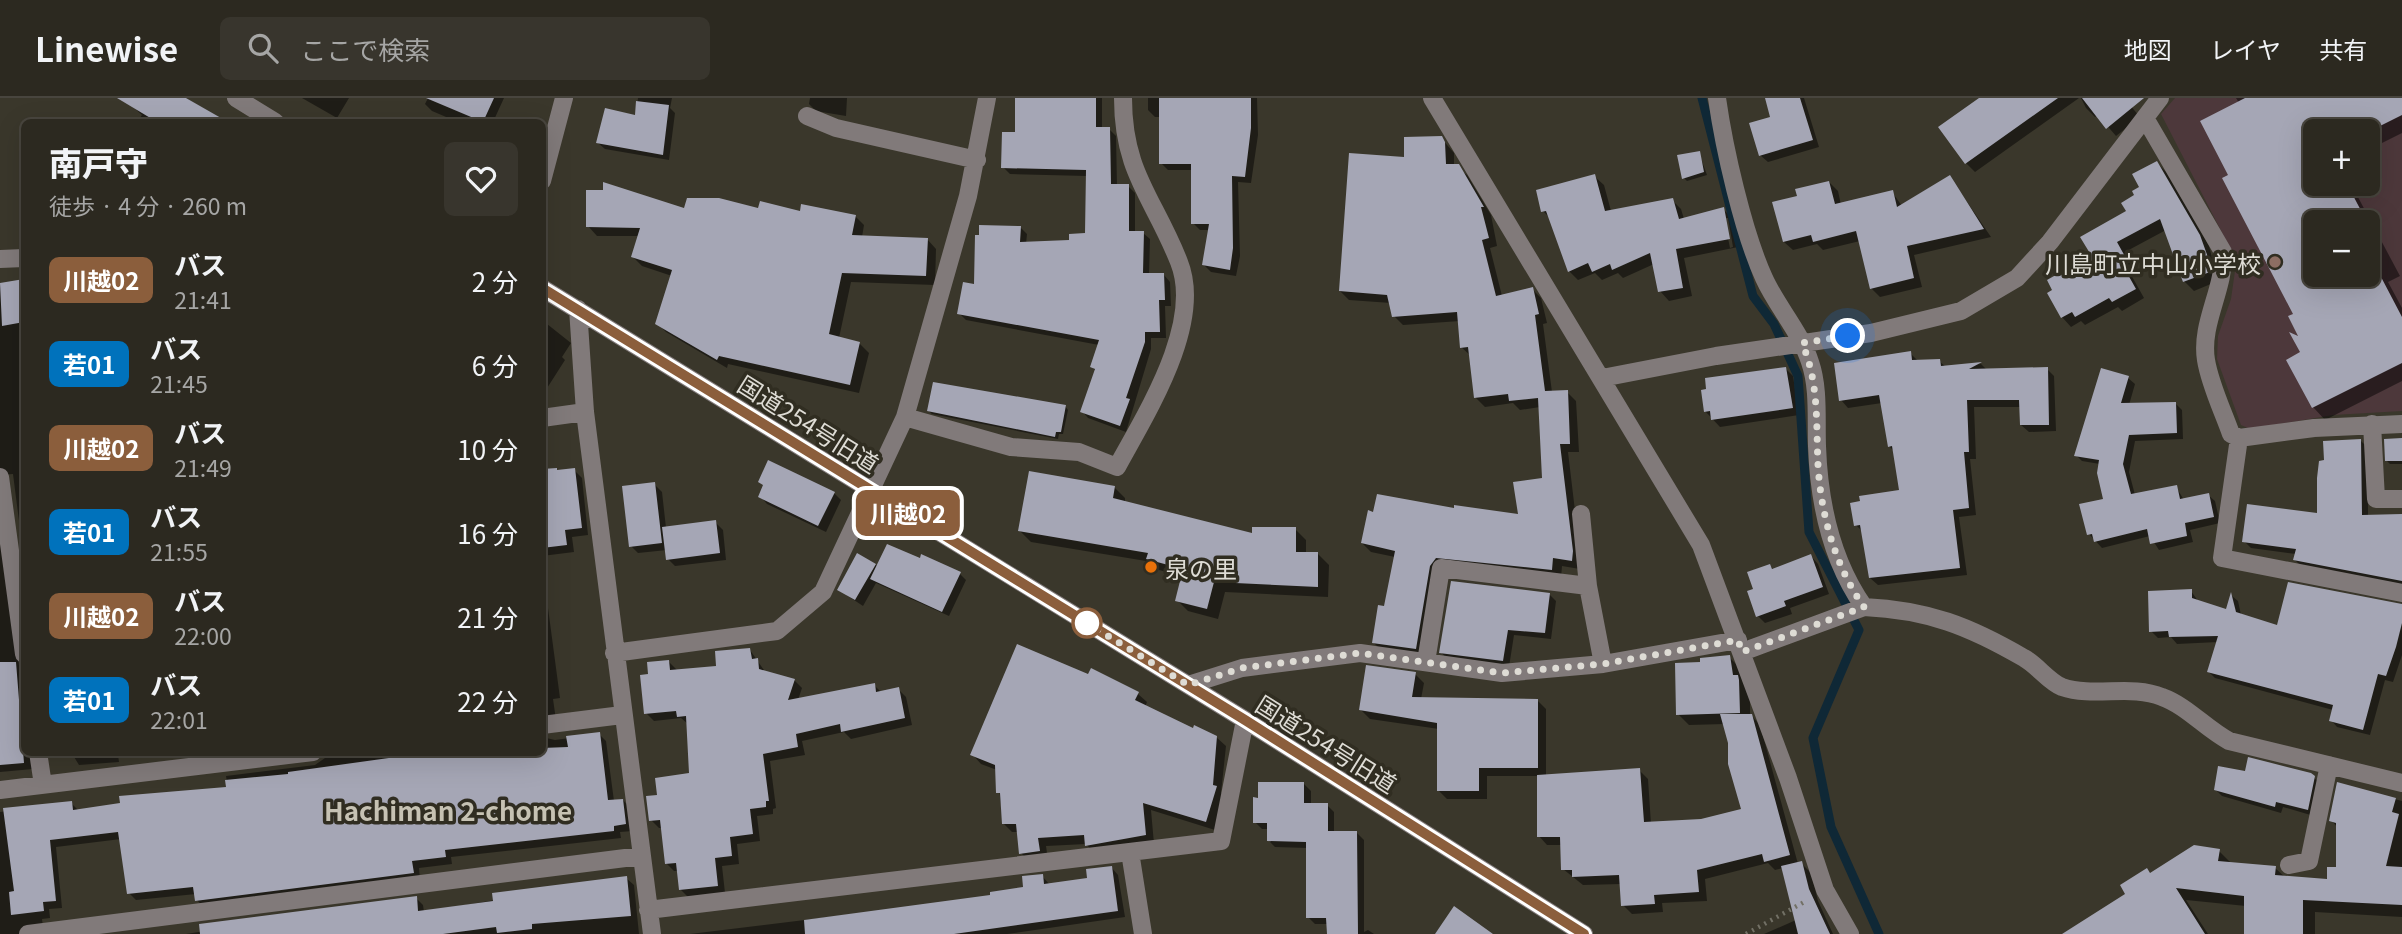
<!DOCTYPE html>
<html lang="ja">
<head>
<meta charset="utf-8">
<style>
	:root { --surface:#2c2920; --page:#38352d; --text:#f1f3f6; --muted:#a6a6a5; --line:#48453e }
	body { margin:0; font-family:Georgia,"Noto Sans JP",serif; background:var(--page); color:var(--text); height:100vh; display:flex; flex-direction:column; font-size:26px; white-space:nowrap }
	* { box-sizing:border-box; margin:0 }
	p { font-size:23px; color:var(--muted) }
	.icon { flex:none; width:38px; height:38px; fill:none; stroke:currentColor; stroke-width:2; stroke-linecap:round; stroke-linejoin:round }
	.map { position:relative; flex:1; overflow:hidden }
	.sheet { position:absolute; left:21px; top:21px; width:525px; height:637px; display:flex; flex-direction:column; background:var(--surface); border-radius:10px; box-shadow:0 7px 28px #0002,0 0 0 2px var(--line) }
	.sheet>* { flex:none }
	.badge { padding:0 14px; border-radius:10px; font-size:24px; line-height:46px }
	.fabs { position:absolute; left:2303px; top:21px; display:grid; gap:14px }
	.fabs a { display:grid; place-items:center; width:77px; height:77px; border-radius:10px; background:var(--surface); box-shadow:0 7px 28px #0002,0 0 0 2px var(--line); font-size:35px }
	.you { position:absolute; width:35px; height:35px; margin:-18px; border:5px solid #fff; border-radius:50%; background:#1a73e8; box-shadow:0 0 0 10px #1a73e833 }
	.map>.badge { position:absolute; translate:-50% -50%; box-shadow:0 0 0 4px #fff }
	.round { display:grid; place-items:center; flex:none; width:74px; height:74px; border-radius:10px; background:var(--page) }
	.summary { display:flex; align-items:center; justify-content:space-between; height:119px; padding:0 28px }
	h1 { font-size:33px; font-weight:800; line-height:52px }
	ul { padding:0; list-style:none }
	li { display:flex; align-items:center; gap:21px; height:84px; padding:0 28px }
	li div { flex:1 }
	li b { display:block; font-size:26px }
	li em { font-style:normal }
	li .badge { min-width:77px; font-weight:700; text-align:center }
	header { display:flex; align-items:center; gap:42px; box-sizing:border-box; height:98px; padding:0 35px; background:var(--surface); border-bottom:2px solid var(--line) }
	header strong { font-size:33px }
	nav { display:flex; gap:38px; margin-inline-start:auto; font-size:24px }
	.search { width:490px; height:63px; background:var(--page); display:flex; align-items:center; gap:18px; box-sizing:border-box; padding:0 24px; border-radius:10px; color:var(--muted); font-size:26px }
	.map>svg:first-child { display:block }
	.education { fill:#4d383b; fill-rule:evenodd }
	.shadow { fill:#0007; fill-rule:evenodd }
	.lines { fill:none; stroke-linecap:round; stroke-linejoin:round }
	.stream { stroke:#0f2836; stroke-width:9 }
	.building { fill:#a5a6b5 }
	.path { stroke:#727065; stroke-width:4.5; stroke-dasharray:2 5; stroke-linecap:butt }
	.minor { stroke:#817a7a; stroke-width:18 }
	.line-casing { stroke:#fff; stroke-width:16 }
	.line { stroke:#8b5e3c; stroke-width:10 }
	.walk { stroke:#dedcd5; stroke-width:7; stroke-dasharray:0 12.6 }
	.education-dot { fill:#8d6e63; stroke:#302d21; stroke-width:2.5 }
	.food-dot { fill:#e8710a; stroke:#302d21; stroke-width:2.5 }
	.stop-dot { fill:#fff; stroke:#8b5e3c; stroke-width:3.5 }
	.labels { text-anchor:middle; dominant-baseline:central; stroke-width:7; stroke-linejoin:round; paint-order:stroke }
	.poi-label { font-size:24px; fill:#dedcd5; stroke:#302d21; text-anchor:end }
	.street-label { font-size:24px; fill:#dedcd5; stroke:#302d21 }
	.neighbourhood-label { font-size:26px; font-weight:bold; fill:#c6c2b3; stroke:#302d21 }
</style>
</head>
<body>
<header>
<strong>Linewise</strong>
<div class="search"><svg class="icon" aria-label="search" viewBox="0 0 24 24"><circle cx="10" cy="10" r="6"/><path d="M15 15l6 6"/></svg>ここで検索</div>
<nav><a>地図</a><a>レイヤ</a><a>共有</a></nav>
</header>
<div class="map">
<svg width="2402" height="836" viewBox="0 0 2402 836">
	<rect width="100%" height="100%" fill="#3a372b"/>
	<path class="education" d="M2175,0h227v313l-69,4 -83,14 -9,-4 -24,-66 1,-23 13,-37 4,-28 -2,-17 -72,-140zM2315,33h53v53h-53zM2315,124h53v53h-53z"/>
	<path class="shadow" d="M135,0h51l38,24h-87l5,-7 -11,-10z
		M302,0h47l-12,20z
		M428,0h76l-11,24h-35l-26,-11 -7,-7z
		M638,0h34l-2,10 5,5 -6,47 -64,-11 -7,-6 38,-26z
		M810,0h37l-1,18 -30,-5 -7,-7z
		M1016,0h86v31h7l7,7 1,50 12,1 6,6v40h8l7,6 -1,36h15l6,7 1,24h-6l1,32h-15v11l-25,83 -38,-14 -6,-7 14,-40 -4,-4 7,-22 -133,-25 -7,-7 61,-86 7,7 -1,10 45,-2 16,-7v-59l-77,-2 -7,-7 13,-33z
		M1148,0h109l1,37 -7,48 -13,-1 2,74 -4,20 -25,-4 -7,-7 5,-35h-9l-7,-7v-53h-25l-7,-7v-46h-6l-7,-7z
		M1767,0h37l15,49 -51,15 -8,-7 13,-37z
		M1983,0h96l-104,74 -9,-9z
		M2081,0h57l-9,6 11,13 -24,19 -18,-21 -3,2 -9,-9z
		M2236,0h166v35l-34,17v-19h-53v53h36l49,92 -12,6 14,26v73l-77,39 -12,-13 -24,-47 13,-7 -6,-39 -66,-138 9,-73zM2315,124h53v53h-53z
		M1441,40l13,15v13l13,9 24,40 6,31 -7,2 12,48 30,-7 9,9 6,25 -4,1 9,68h15l9,9 3,51h-11l13,109 -1,8 -18,-3 -1,12 -116,-12 -20,92 -42,-6 -9,-9 12,-35 9,-51 -24,-5 -9,-9 93,-33 65,7 24,-38 -4,-72 -20,3 -7,-7 -28,4 -9,-9 -5,-42 -10,-9 -1,-26 -57,4 -9,-9 -3,-13 -42,-3 -9,-9 66,-133z
		M1699,55l8,22 -20,6 -3,-3z
		M2157,65l9,9 43,74 9,35 -24,10 -10,-10 -18,-51 -41,22 10,18 -5,3 14,25 -22,13 -4,-4 -33,18 -4,-4 -10,6 -9,-10 31,-61 35,-44z
		M1594,78l10,9 7,26 61,-11 9,9 3,10 39,-10 9,9 6,29 -54,11 8,38 -23,5 -9,-10 -6,-27 -31,14 -5,-5 -16,7 -7,-7 -17,7 -9,-9 -19,-53 -7,-7zM1724,120h4l5,29 -3,1z
		M1950,79l41,60 -77,18 8,32 -42,10 -9,-9 -11,-47 -37,9 -6,-6 -24,6 -9,-8 15,-45 30,-15 9,9 3,14 51,-13 10,14z
		M685,112h75l95,6 9,9 -2,12 65,2 9,10 -1,36 -84,-3 -12,56 21,6 9,9 -10,40 -131,-29 -1,4 -61,-36 -9,-9 15,-47 -30,-10 -9,-9 6,-21h-42l-9,-10z
		M24,183v279l-11,-86 -13,1v-190z
		M542,222l29,23 -9,14 3,3 -23,36z
		M1910,255l8,8h21l7,6 35,-3 6,6 60,-1 7,7 2,55 -27,1 -8,-7v-18h-47l2,52h-6l6,56 -17,2 8,58 -89,10 -8,-7 -7,-46 -7,-7 45,-33 -7,-41 -5,-5 -7,-43 -34,5 -7,-8z
		M1786,271l7,7 6,39 -79,12 -15,-16z
		M2128,280l7,6 -6,21 47,-1 6,6 1,29 -48,2 -6,31 6,23 41,-8 8,13 24,-5 7,6 5,22 -30,7 3,12 -34,8 -9,-14 -48,12 -13,-14 16,-34 -5,-36 -18,-3 -6,-6z
		M1065,308l3,4 -5,24h-4l-1,5 -126,-25 -3,-3z
		M2402,341v25h-12l-3,-3z
		M2361,343l7,7v69l34,-1v70l-100,-19 -7,-7 1,-6 -45,-6 -7,-7 75,-26z
		M574,372l8,8 6,57 -16,2 2,15 -32,4v-82z
		M654,386l8,8 4,36 49,-6 8,8 3,30 -51,6 -7,-7 -1,-9 -29,3 -7,-7z
		M1114,389l11,11v5l128,33 42,-7 11,11v13l12,1 11,11 -1,32 -103,-5 -7,27 -30,-8 -11,-11 6,-24 -24,-6 -7,-8 -121,-20 -11,-11z
		M834,395l7,7 -15,32 -59,-28 -7,-8z
		M0,423l24,183v48h7l2,17 -33,3z
		M1811,458l7,8 11,30 -39,14 2,6 -27,9 -7,-7 -2,-26 14,-24 4,4z
		M542,465l18,135 -7,1 3,21 -14,3z
		M875,467l85,9 6,6 -17,36 -73,-33 -13,23 -24,-16z
		M2191,493l7,10 30,10 4,-15 6,5 3,14 37,12 124,-22v50l-9,27 -8,-2 -15,55 -33,-8 -6,-7 2,-10 -118,-32 -7,-7 10,-29 -41,2 -6,-7 -13,1 -7,-7z
		M1549,496l7,7 -5,38 -37,-4 -5,32 -62,-8 -6,-7z
		M750,552l16,23 28,7 8,8 -4,12 76,-15 7,7 17,-3 8,8 6,28 -61,14 -7,-7 -42,9 3,14 -35,6 6,47 -3,1v5l-16,2 3,25 -23,3 2,20 -17,2 3,27 -37,4 -8,-8 -2,-18h-4l-8,-8 -4,-35h-3l-8,-8 8,-24 32,-21 -3,-51 -7,-6 -27,3 -8,-8 4,-37 19,-14 8,8 41,-2z
		M1729,559l11,11 3,15 7,10v21l10,11 38,139 3,-1 10,10 7,28 15,33h-69l32,-14 -13,-52 -8,2 -7,-7 -63,16 2,22 -45,2 1,9 -31,2 -9,-9 -2,-21 -38,1 -20,-16 -1,-24h-15l-8,-9v-60h-52v23h-40l-9,-9 1,-61 -69,-10 -9,-9 54,-36 9,9 -3,16 116,1 9,9v68l93,-7 9,9 3,45 50,-3 42,-11 -13,-67 -5,-19 -36,1 -11,-11 24,-50z
		M1089,578l49,18 9,8 -2,5 49,24 22,6 10,9 -5,47 4,4 -10,33 -64,-20 3,34 -59,10 -9,-10 -40,2 2,14 -18,2 -9,-9 -2,-21h-7l-9,-9 -6,-53 -16,-6 -8,-9z
		M599,636l7,7 8,60 9,-1 7,8 3,23 -13,1 1,6 -170,19 1,7 -33,4 1,12 -216,28 -7,-8 -1,-6 -60,6 -7,-7 -8,-54 -65,8 6,61 -13,1 1,9 -8,1 1,9 -15,6h-28v-122l71,-9 8,8 149,-22 -2,-13 89,-11 10,-7 1,-6h97l1,3 118,-3v-15l13,3z
		M71,654h70l-23,3 1,7 -40,3z
		M2246,675l64,1 11,10 -7,32 -31,-9 -2,6 -59,-17 -6,-6z
		M1304,686l7,7v14h16l7,7v21h23l7,7v92l4,-2 6,4h-45l-1,-10h-13l-7,-7v-69l-33,-1 -7,-7 1,-11h-7l-7,-7z
		M2338,686l64,17v116l-87,-5v22h-69v-28l-60,-6 22,34h-143l63,-39 23,-21 68,-23 13,13 43,4 10,9 44,4 9,-12v-41l-7,-8z
		M1111,769l7,8 7,42 -118,17h-317l302,-37 33,-8 17,-13 8,9 38,-6z
		M626,780l8,7 5,49h-453l230,-36 7,7 1,7z"/>
	<g class="lines">
		<path class="stream" d="M1702,0l51,198 21,28 24,52 11,156 50,98 -46,108 18,89 48,107"/>
	</g>
	<path class="building" d="M117,0h69l42,24h-71z
		M426,0h68l-11,24z
		M1015,0h81v29h14l1,57h18v47h15l-1,42h21l1,27h-6l1,32h-15v10l-19,56 4,1 -10,27 -40,-14 15,-43 -5,-2 9,-27 -142,-26 6,-32 11,2 1,-49h4v-10l42,1 -1,16 49,-2v-6l16,-1 1,-63 -85,-2 1,-36h13z
		M1159,0h92v30l-6,49 -13,-1 1,72 -3,22 -28,-5 7,-41h-18v-60h-32z
		M1765,0h35l13,42 -54,16 -10,-33 21,-6z
		M1979,0h79l-93,66 -27,-37z
		M2082,0h62l-38,31z
		M2245,0h157v17l-32,16h-55v53h32l20,38h-52v53h65l22,42v46l-90,45 -26,-48 14,-8 -11,-20 9,4 -10,-20 5,-2 -71,-136 6,-3 -28,-54z
		M636,3l33,4 -6,50 -67,-12 9,-35 30,7z
		M1442,38l3,6 1,22h13l25,43h-3l8,31 -7,2 14,56 37,-9 6,27 -4,1 10,76 23,-1 2,54h-10l13,107 -1,10 -19,-3 -1,12 -116,-12 -6,8 -14,83 -44,-6 6,-38 6,1 11,-55 -34,-8 7,-33 5,2 4,-18 77,14v-3l64,9 -5,-32 29,-4 -4,-80 -29,3 -1,-7 -34,4 -6,-51 -8,1 -3,-36 -65,5 -5,-22 -48,-4 10,-138 55,4v-20z
		M1700,53l4,21 -22,7 -5,-24z
		M2157,63l43,74 10,28v9l-27,10 -23,-63 -43,23 10,18 -5,4 14,25 -24,13 -3,-4 -34,19 -3,-5 -11,6 -14,-25 5,-3 -5,-10 44,-25 -11,-18 46,-26 -5,-8 13,-8 -2,-4 7,-4 -7,-13z
		M1595,76l10,37 68,-13 6,21 45,-12 6,32 -54,10 7,39 -25,4 -8,-39 -38,17 -2,-6 -18,8 -4,-9 -20,9 -22,-61 -5,1 -5,-22z
		M1950,77l34,54 -77,17 7,32 -44,11 -14,-58 -43,11 -2,-7 -28,7 -11,-40 25,-6 -2,-7 34,-8 6,23 58,-14 4,17z
		M603,84l81,26 3,-10h32l39,10 2,-7 40,10 1,-7 55,11 -4,20 76,3 -2,38 -84,-3 -13,61 31,8 -10,43 -131,-29 -2,4 -62,-36 17,-54 -41,-13 9,-29 -54,-1v-37h17z
		M24,181v43l-22,4 -2,-43z
		M1911,253l1,9 28,-1 1,7 41,-4 -13,7 79,-2 1,58h-29l-1,-25h-52l2,52h-5l5,56 -16,2 7,58 -91,10 -9,-53 -6,1 -4,-23 10,-2 -1,-5 40,-6 -7,-44 -4,1 -9,-52 -40,6 -5,-38z
		M1786,269l7,41 -82,12 -1,-9 -6,1 -3,-22 5,-1 -1,-11z
		M2101,270l28,8 -8,27 55,-1 1,31 -48,2 -6,29 8,30 46,-9 3,14 29,-6 5,24 -29,6 2,13 -37,8 -3,-15 -53,13 -2,-8 -5,1 -8,-31 24,-5 -6,-26 2,-13 -25,-4z
		M933,284l133,23 -5,27h-5l-1,5 -128,-26z
		M2402,340v23h-17l-1,-22z
		M2361,341l1,76 40,-1v67l-109,-21 3,-11 -54,-7 5,-38 70,9v-35l2,-17 5,-1 -1,-19z
		M768,362l67,32 -17,34 -60,-29 5,-12 -5,-3z
		M557,370v2l18,-2 7,60 -17,2 2,15 -25,3v-79z
		M1029,373l86,15 -2,12 139,35v-6h44v25h22v35l-104,-5 -7,27 -32,-8 8,-32 -37,-10 2,-6 -130,-22z
		M655,384l7,61 -33,4 -7,-61z
		M716,422l4,33 -54,7 -4,-33z
		M887,446l33,14 1,-4 40,18 -19,40 -72,-33z
		M857,455l19,11 -21,36 -18,-10z
		M1811,456l12,33 -39,14 2,5 -30,11 -9,-26 6,-2 -6,-17 23,-8 2,5z
		M1451,483l99,12 -5,40 -37,-3 -5,31 -64,-8z
		M2288,484l114,22v19l-6,24 -10,29 -8,-2 -15,56 -34,-9 4,-16 -126,-33 11,-36 -49,1 -1,-6 -19,1 -1,-41 44,-2v9l34,11 5,-17 5,20 41,13z
		M1017,546l71,30 3,-6 48,24 -4,8 58,28 1,-3 23,11 -4,49 4,1 -11,36 -63,-19 3,32 -61,11 -1,-11 -46,3 2,13 -21,3 -3,-30h-14l-2,-31h-4l-1,-28 -25,-10z
		M750,550l2,11 6,-1 1,11 36,10 -7,21 87,-17 1,9 23,-5 6,31 -64,14 -1,-8 -44,10 2,13 -35,7 6,47h-3v6l-16,2 3,25 -23,3 2,19 -17,2 3,28 -39,4 -3,-27 -11,1 -5,-44 -11,1 -3,-25 11,-1 -2,-17 34,-5 -3,-57 -9,1 -1,-6 -32,3 -4,-39 8,-1 -1,-12 22,-2 1,10 46,-4 -1,-15z
		M1730,557l3,20h5l1,5 1,33 -64,2 -1,-52 25,-1v-4z
		M0,564h16l8,101 -24,2z
		M1366,567l50,7 -4,25 126,2v69h-59v23h-42v-68l-78,-13z
		M1720,616h32l38,141 -26,7 -2,-8 -65,16 2,22 -45,3 1,9 -34,2 -2,-31 -47,2v-7h-11l-1,-33h-23v-62l103,-7 4,54 57,-3 40,-10 -13,-45v-21z
		M600,634l8,68 15,-1 3,25 -12,2v5l-169,19 1,7 -34,4 2,12 -219,28 -2,-14 -66,7 -9,-62 -68,8 6,61 -13,1 1,9 -33,4 -2,-23 5,-1 -11,-83 69,-7 1,9 47,-7 -1,-7 107,-9 -1,-7 63,-6v-2l144,-20h110v-4l26,-1 -2,-11z
		M2248,659l63,16 4,3 -7,34 -32,-8 -1,5 -61,-17 4,-24 27,5z
		M1258,684h46v21h24v28h29l1,103h-31l-1,-16h-20v-76l-39,-1v-18h-14v-26l5,1z
		M2337,684l59,16 -4,14 7,2 -13,52 16,1v38l-99,-5v34h-59v-38l-68,-8 29,46h-143l63,-40 -5,-9 27,-17 3,5 44,-28 26,4 -2,12 58,5 -1,9 52,4v-12h9v-44l-7,-2z
		M1802,763l7,28 21,45h-32l-17,-68z
		M1112,768l6,45 -164,23h-149l-1,-14 186,-25v-3l33,-5 -1,-11 21,-2 1,10 43,-6 -1,-9z
		M627,778l4,40 -99,8v5l-35,4 -1,-6 -53,7h-243l-1,-10 218,-28 1,15 75,-10 -1,-8z
		M1454,808l39,28h-58z"/>
	<g class="lines">
		<path class="path" d="M1746,836l60,-33"/>
		<path class="minor" d="M236,0l39,24
			M1432,0l269,447 87,233 37,112 25,44
			M1717,0c7,50 26,134 47,180 13,29 36,53 46,84 9,26 6,56 7,84 2,57 14,114 47,161 64,3 105,19 160,51 13,7 25,24 38,29 32,11 69,-3 100,10 25,9 43,31 67,44l173,42
			M807,18l29,12 141,32
			M2145,20l78,134c2,37 -23,71 -17,108 4,25 17,51 25,74l8,4 75,-10 88,-4
			M542,83l22,-83
			M0,161l24,-1
			M542,190l703,432 339,214
			M578,211l7,103 67,522
			M1602,280l114,-22 155,-23 90,-22 56,-33 33,-36 110,-144
			M905,319l106,30 68,5 38,15c28,-52 87,-143 62,-205 -25,-64 -56,-89 -56,-164
			M542,320l43,-6
			M2372,326l4,75h26
			M2239,340l-17,120 180,35
			M0,379l24,177
			M1581,416l7,72 15,78
			M1742,554l122,-45
			M614,555l163,-22 46,-39 82,-175 63,-221 19,-98
			M1426,564l15,-94 147,18
			M1188,587l54,-17 118,-15 142,20 101,-9 135,-24
			M542,627l80,-10
			M38,654l5,33
			M0,692l313,-38
			M1130,754l13,82
			M2289,767l20,-4 20,-96
			M648,812l573,-69 24,-121
			M28,836l613,-78"/>
	</g>
	<g class="lines">
		<defs>
			<path id="line" d="M542,190l703,432 339,214"/>
		</defs>
		<use href="#line" class="line-casing"/>
		<use href="#line" class="line"/>
		<path class="walk" d="M1087,525l101,62 54,-17 118,-15 142,20 101,-9 135,-24 4,12 122,-45c-29,-41 -43,-92 -46,-142 -2,-43 1,-83 -16,-122l46,-7"/>
	</g>
	<circle class="education-dot" cx="2275" cy="164" r="7"/>
	<circle class="food-dot" cx="1151" cy="469" r="7"/>
	<circle class="stop-dot" cx="1087" cy="525" r="14"/>
	<g class="labels">
		<g class="poi-label">
			<text x="2261" y="164">川島町立中山小学校</text>
			<text x="1165" y="469" text-anchor="start">泉の里</text>
		</g>
		<g class="street-label">
			<text transform="translate(809 325) rotate(32)">国道254号旧道</text>
			<text transform="translate(1327 645) rotate(32)">国道254号旧道</text>
		</g>
		<g class="neighbourhood-label">
			<text x="448" y="711">Hachiman 2-chome</text>
		</g>
	</g>
</svg>
<div class="fabs">
<a>+</a>
<a>−</a>
</div>
<div class="you" style="left:1848px;top:238px"></div>
<b class="badge" style="left:908px;top:415px;background:#8b5e3c;color:#fff">川越02</b>
<section class="sheet">
<div class="summary"><div><h1>南戸守</h1><p>徒歩 · 4 分 · 260 m</p></div><a class="round"><svg class="icon" aria-label="heart" viewBox="0 0 24 24"><path d="M12 20l-8-8c-3-5 5-10 8-4 3-6 11-1 8 4z"/></svg></a></div>
<ul>
<li><span class="badge" style="background:#8b5e3c;color:#fff">川越02</span><div><b>バス</b><p>21:41</p></div><em>2 分</em></li>
<li><span class="badge" style="background:#0072bc;color:#fff">若01</span><div><b>バス</b><p>21:45</p></div><em>6 分</em></li>
<li><span class="badge" style="background:#8b5e3c;color:#fff">川越02</span><div><b>バス</b><p>21:49</p></div><em>10 分</em></li>
<li><span class="badge" style="background:#0072bc;color:#fff">若01</span><div><b>バス</b><p>21:55</p></div><em>16 分</em></li>
<li><span class="badge" style="background:#8b5e3c;color:#fff">川越02</span><div><b>バス</b><p>22:00</p></div><em>21 分</em></li>
<li><span class="badge" style="background:#0072bc;color:#fff">若01</span><div><b>バス</b><p>22:01</p></div><em>22 分</em></li>
</ul>
</section>
</div>
</body>
</html>
